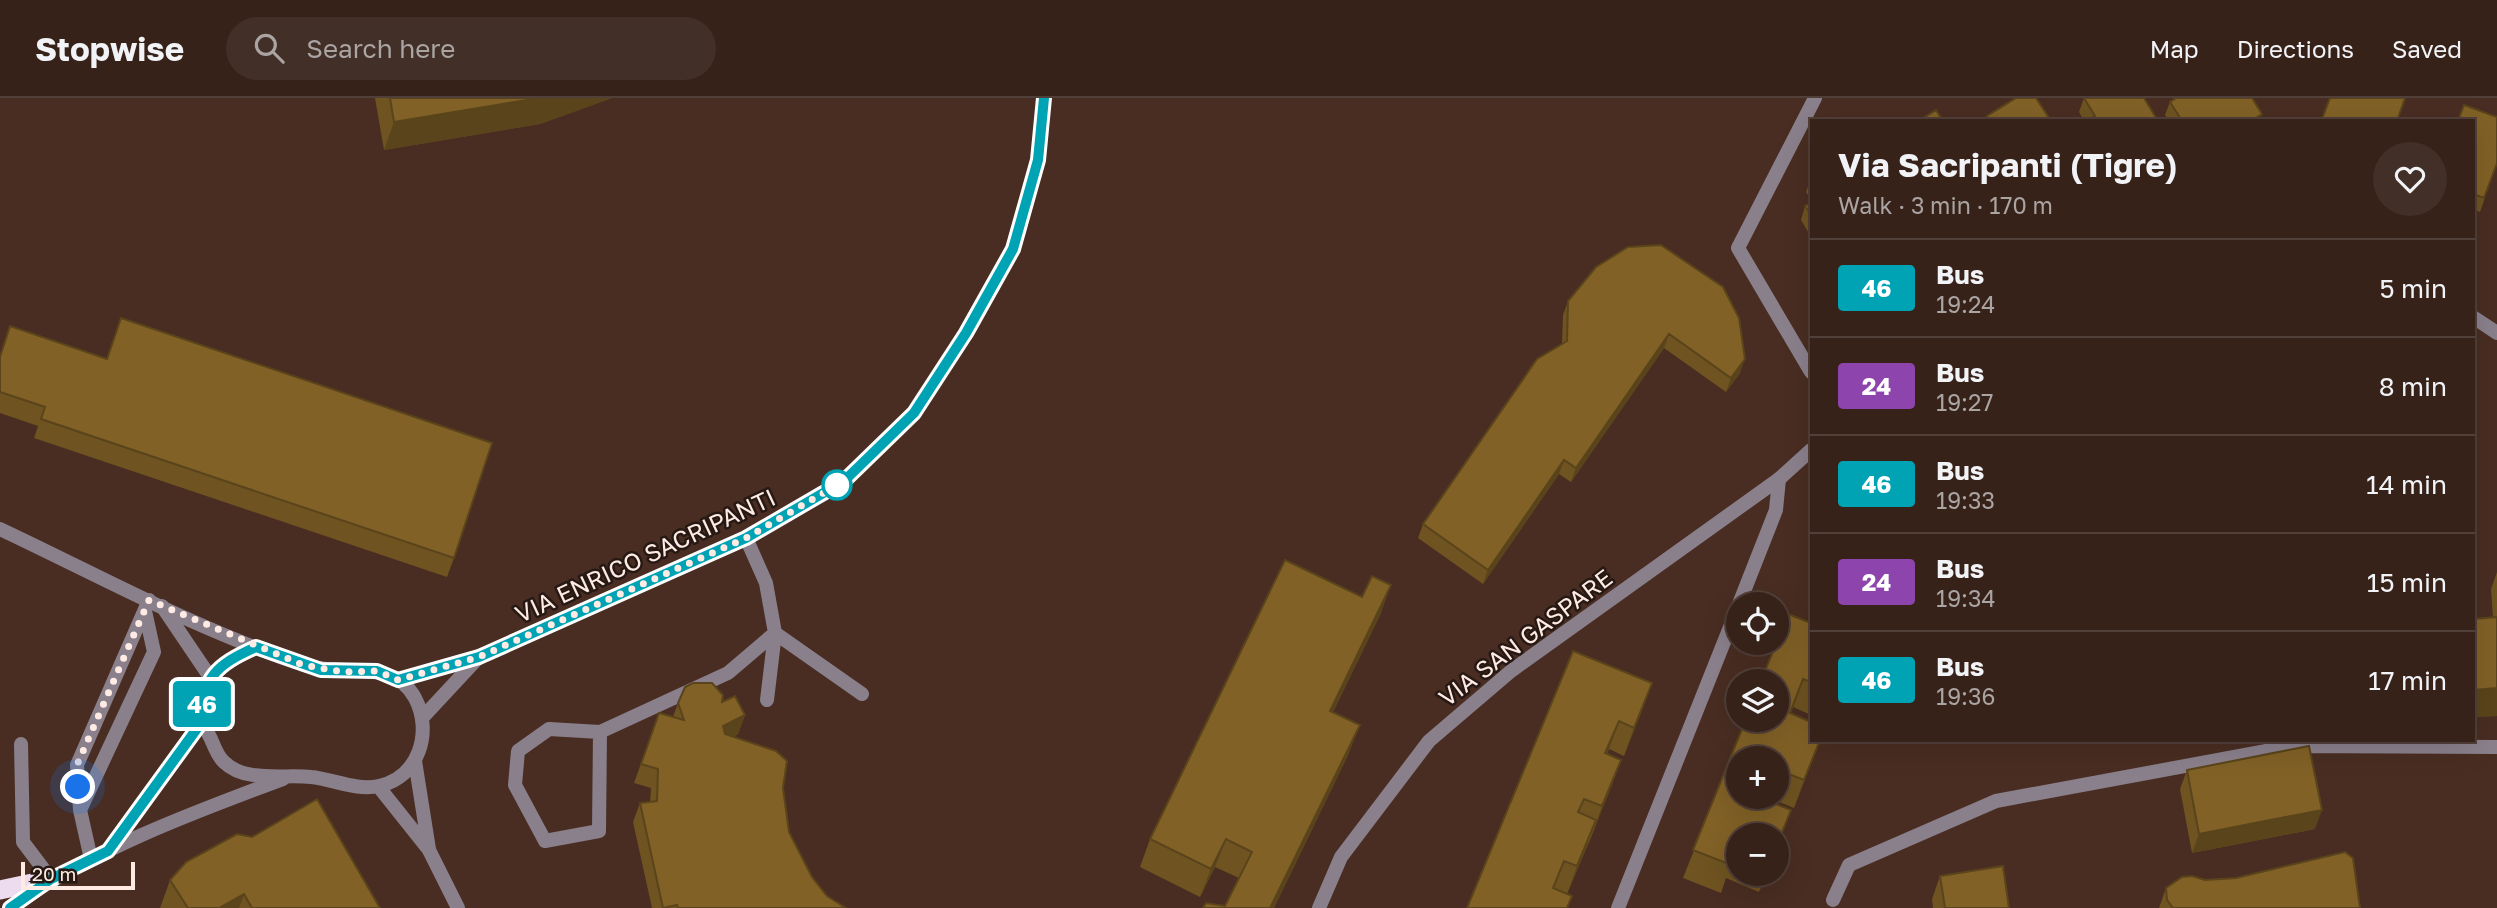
<!DOCTYPE html>
<html lang="en">
<head>
<meta charset="utf-8">
<style>
	:root { --surface:#37221a; --page:#422f27; --text:#f1f3f6; --muted:#aaa4a2; --line:#513f39 }
	body { margin:0; font-family:"Golos Text",sans-serif; background:var(--page); color:var(--text); height:100vh; display:flex; flex-direction:column; font-size:26px; white-space:nowrap }
	* { box-sizing:border-box; margin:0 }
	p { font-size:23px; color:var(--muted) }
	.icon { flex:none; width:38px; height:38px; fill:none; stroke:currentColor; stroke-width:2; stroke-linecap:round; stroke-linejoin:round }
	.map { position:relative; flex:1; overflow:hidden }
	.panel { position:absolute; left:1810px; top:21px; width:665px; height:623px; display:flex; flex-direction:column; background:var(--surface); border-radius:0px; box-shadow:0 7px 28px #0002,0 0 0 2px var(--line) }
	.panel>* { flex:none }
	.badge { padding:0 14px; border-radius:5px; font-size:24px; line-height:46px }
	.tools { position:absolute; left:1726px; top:494px; display:grid; gap:14px }
	.tools a { display:grid; place-items:center; width:63px; height:63px; border-radius:50%; background:var(--surface); box-shadow:0 7px 28px #0002,0 0 0 2px var(--line); font-size:35px }
	.scale { position:absolute; left:21px; bottom:18px; width:114px; box-sizing:border-box; padding-left:7px; border:4px solid #ffebe4; border-top:0; font-size:19px; line-height:24px; white-space:nowrap; color:#ffebe4; -webkit-text-stroke:5px #261914; paint-order:stroke }
	.you { position:absolute; width:35px; height:35px; margin:-18px; border:5px solid #fff; border-radius:50%; background:#1a73e8; box-shadow:0 0 0 10px #1a73e833 }
	.map>.badge { position:absolute; translate:-50% -50%; box-shadow:0 0 0 4px #fff }
	.round { display:grid; place-items:center; flex:none; width:74px; height:74px; border-radius:37px; background:var(--page) }
	.overview { display:flex; align-items:center; justify-content:space-between; height:119px; padding:0 28px }
	h1 { font-size:33px; font-weight:700; line-height:52px }
	ul { padding:0; list-style:none }
	li { display:flex; align-items:center; gap:21px; height:98px; padding:0 28px; border-top:2px solid var(--line) }
	li div { flex:1 }
	li b { display:block; font-size:26px }
	li em { font-style:normal }
	li .badge { min-width:77px; font-weight:700; text-align:center }
	header { display:flex; align-items:center; gap:42px; box-sizing:border-box; height:98px; padding:0 35px; background:var(--surface); border-bottom:2px solid var(--line) }
	header strong { font-size:33px }
	nav { display:flex; gap:38px; margin-inline-start:auto; font-size:24px }
	.search { width:490px; height:63px; background:var(--page); display:flex; align-items:center; gap:18px; box-sizing:border-box; padding:0 24px; border-radius:38px; color:var(--muted); font-size:26px }
	.map>svg:first-child { display:block }
	.lines { fill:none; stroke-linecap:round; stroke-linejoin:round }
	.service { stroke:#8a808c; stroke-width:14 }
	.minor { stroke:#8a808c; stroke-width:14 }
	.tertiary { stroke:#8a808c; stroke-width:14 }
	.trunk { stroke:#eddcf0; stroke-width:19 }
	.wall { fill:#6f5321 }
	.shaded-wall { fill:#5a441b }
	.building { fill:#816126; stroke:#5a441b; stroke-width:2 }
	.line-casing { stroke:#fff; stroke-width:16 }
	.line { stroke:#00a3b4; stroke-width:10 }
	.walk { stroke:#ffebe4; stroke-width:7; stroke-dasharray:0 12.6 }
	.stop-dot { fill:#fff; stroke:#00a3b4; stroke-width:3.5 }
	.labels { text-anchor:middle; dominant-baseline:central; stroke-width:5; stroke-linejoin:round; paint-order:stroke }
	.street-label { font-size:24px; fill:#ffebe4; stroke:#261914 }
</style>
</head>
<body>
<header>
<strong>Stopwise</strong>
<div class="search"><svg class="icon" aria-label="search" viewBox="0 0 24 24"><circle cx="10" cy="10" r="6"/><path d="M15 15l6 6"/></svg>Search here</div>
<nav><a>Map</a><a>Directions</a><a>Saved</a></nav>
</header>
<div class="map">
<svg width="2497" height="810" viewBox="0 0 2497 810">
	<rect width="100%" height="100%" fill="#492d22"/>
	<g class="lines">
		<path class="service" d="M1811,274l-73,-124 77,-150
			M1739,506l37,-94 3,-31
			M767,602l8,-67 87,61
			M600,634l-1,99 -54,10 -30,-56 3,-34 31,-22 51,3 128,-59 47,-40 -9,-50 -20,-45
			M21,646l2,98 28,37
			M81,710l73,-156 -9,-41
			M91,761l-11,-49 -3,-45 72,-165
			M1833,802l16,-35 147,-64 297,-55 204,1
			M1618,810l120,-301"/>
		<path class="minor" d="M2473,219l24,16
			M1319,810l22,-51 88,-116 82,-70 268,-192 32,-29"/>
		<path class="tertiary" d="M0,431c100,47 199,102 304,136 36,12 90,-7 111,33 18,34 4,79 -36,88 -23,5 -46,-7 -68,-9 -26,-3 -66,6 -87,-15 -6,-5 -10,-16 -13,-23 -27,-47 4,-73 45,-92
			M162,508l48,71
			M398,582l81,-23 267,-119 98,-57 70,-68 52,-80 47,-84 25,-89 6,-62
			M423,619l54,-58
			M415,663l14,88
			M378,688l51,64 29,58
			M109,751l92,-126
			M10,810c82,-58 179,-94 273,-129"/>
		<path class="trunk" d="M0,792l51,-11"/>
	</g>
	<path class="wall" d="M375,0h237l-72,26 -156,26z
		M2084,0l74,23h-74l-5,-9z
		M2170,4l92,12 -3,7h-90l-4,-6z
		M2473,23l24,42 -17,49 -7,-3z
		M1811,80v22l-5,-8z
		M1811,105v34l-10,-17 4,-14z
		M1596,169l144,106 -14,19 -62,-44 -93,134 -12,-8 -76,110 -65,-46 5,-14 139,-180 1,-29 5,-14z
		M0,257l454,203 -7,19 -413,-139 4,-12 -38,-13z
		M2497,474v144l-24,1v-98l20,-1 -2,-29z
		M1362,499l19,16 -48,99 16,41 -75,155h-71l22,-2 14,-28 -24,-11 -15,30 -60,-30 10,-28z
		M1788,516l23,9v92l-18,-8 -3,7 21,8v18h9l-26,68 -30,-12h12v-38h-38v38h19l34,14 -15,40v-15h-38v38h29l-8,19 -33,-14 -5,15 -38,-15 63,-159h30v-38h-15z
		M1573,553l79,32 -28,73 -15,-7 -2,5 14,6 -29,75 -25,59 -100,14z
		M722,604l23,13 -7,19 -6,3 51,51 6,44 23,45 15,19 19,12h-194l-19,-86 7,-19 10,-1 1,-14 -17,-5 25,-70 14,4 5,-14z
		M2187,672l128,59 -123,24 -12,-64z
		M1940,778l69,32h-76l-1,-9z
		M170,782l210,28h-220z
		M2205,782l155,28h-201l7,-20z"/>
	<path class="shaded-wall" d="M539,0h73l-72,26 -156,26 10,-28z
		M2262,16l-3,7h-8z
		M1669,236l-5,14 -93,134 5,-14z
		M1745,261l-5,14 -14,19 5,-14z
		M1564,362l-5,14 -76,110 5,-14z
		M1391,487l-10,28 -61,126 10,-28z
		M1652,585l-10,28 -18,45 10,-28z
		M2497,590v28l-24,1v-27z
		M745,617l-7,19 -22,11 7,-19z
		M1619,623l-10,28 -14,32 10,-28z
		M1360,627l-11,28 -75,155h-4z
		M1820,642l-26,68 10,-28z
		M1621,662l-10,28 -19,47 10,-29z
		M2322,712l-7,19 -123,24 7,-19z
		M1596,722l-10,28 -19,47 10,-29z
		M1226,741l-11,28 -15,30 11,-28z
		M244,796l-5,14h-20z"/>
	<path class="building" d="M390,0h149l-145,24z
		M2016,0h20l15,23h-62l-2,-5z
		M2084,0h60l14,23h-71l8,-5z
		M2176,0h76l10,16 -11,7h-69l-12,-19z
		M2330,0h75l-8,23h-71l-4,-2z
		M2464,7l33,12v46l-13,35 -11,-4v-73h-15z
		M1936,12l7,11h-24z
		M1811,105v12l-6,-9z
		M1661,147l62,42 16,31 6,41 -14,19 -62,-44 -93,134 -12,-8 -76,110 -65,-46 114,-165 30,-18 1,-40 28,-34 32,-20z
		M121,220l371,125 -38,115 -413,-139 4,-12 -45,-15v-35l10,-31 97,33z
		M1285,462l77,37 10,-21 19,9 -61,126 30,14 -90,183h-67l3,-5 19,3 27,-54 -26,-13 -15,30 -61,-30z
		M1788,516l23,9v59l-8,-3 -13,34 21,9v18h9l-16,40 -28,-11v-11h-38v38h18l35,14 -15,37v-12h-38v16l-2,-1 -5,15 -38,-15 53,-131h30v-38h-15z
		M2497,519v71l-24,2v-71z
		M1573,553l79,32 -18,45 -15,-7 -14,32 16,7 -19,46 -18,-7 -6,13 18,8 -19,46 -13,-5 -11,27 19,8 -5,12h-100z
		M693,585h19l11,12 -1,7 13,-6 10,19 -22,11 2,8 51,17 11,10 -4,27 6,44 23,45 15,19 19,12h-168l-1,-3 -14,3 -23,-105 17,-2 1,-32 -17,-5 18,-51 25,7 -6,-17 7,-16z
		M2309,648l13,64 -123,24 -12,-64z
		M317,701l63,109h-128l-8,-14 -25,14h-31l-18,-28 16,-18 51,-28 15,3z
		M2345,754l8,6 7,50h-187l-6,-8 -1,-12 16,-11 10,-1 13,4 31,-2z
		M2003,768l6,42h-64l-5,-32z"/>
	<g class="lines">
		<defs>
			<path id="line" d="M10,810l41,-29 57,-28 93,-128c1,-46 15,-58 55,-76l65,23 56,1 21,9 81,-23 267,-119 98,-57 70,-68 52,-80 47,-84 25,-89 6,-62"/>
		</defs>
		<use href="#line" class="line-casing"/>
		<use href="#line" class="line"/>
		<path class="walk" d="M78,689l-1,-22 72,-165 154,65 40,7 34,-1 21,9 81,-23 267,-119 98,-57 -7,4"/>
	</g>
	<circle class="stop-dot" cx="837" cy="387" r="14"/>
	<g class="labels">
		<g class="street-label">
			<text transform="translate(645 457) rotate(-25)">VIA ENRICO SACRIPANTI</text>
			<text transform="translate(1525 539) rotate(-37)">VIA SAN GASPARE</text>
		</g>
	</g>
</svg>
<div class="tools">
<a><svg class="icon" aria-label="locate" viewBox="0 0 24 24"><circle cx="12" cy="12" r="6"/><path d="M12 2v4M12 18v4M2 12h4M18 12h4"/></svg></a>
<a><svg class="icon" aria-label="layers" viewBox="0 0 24 24"><path d="M12 4l9 5-9 5-9-5zM3 14l9 5 9-5"/></svg></a>
<a>+</a>
<a>−</a>
</div>
<div class="scale">20 m</div>
<div class="you" style="left:78px;top:689px"></div>
<b class="badge" style="left:202px;top:606px;background:#00a3b4;color:#fff">46</b>
<section class="panel">
<div class="overview"><div><h1>Via Sacripanti (Tigre)</h1><p>Walk · 3 min · 170 m</p></div><a class="round"><svg class="icon" aria-label="heart" viewBox="0 0 24 24"><path d="M12 20l-8-8c-3-5 5-10 8-4 3-6 11-1 8 4z"/></svg></a></div>
<ul>
<li><span class="badge" style="background:#00a3b4;color:#fff">46</span><div><b>Bus</b><p>19:24</p></div><em>5 min</em></li>
<li><span class="badge" style="background:#8e44ad;color:#fff">24</span><div><b>Bus</b><p>19:27</p></div><em>8 min</em></li>
<li><span class="badge" style="background:#00a3b4;color:#fff">46</span><div><b>Bus</b><p>19:33</p></div><em>14 min</em></li>
<li><span class="badge" style="background:#8e44ad;color:#fff">24</span><div><b>Bus</b><p>19:34</p></div><em>15 min</em></li>
<li><span class="badge" style="background:#00a3b4;color:#fff">46</span><div><b>Bus</b><p>19:36</p></div><em>17 min</em></li>
</ul>
</section>
</div>
</body>
</html>
